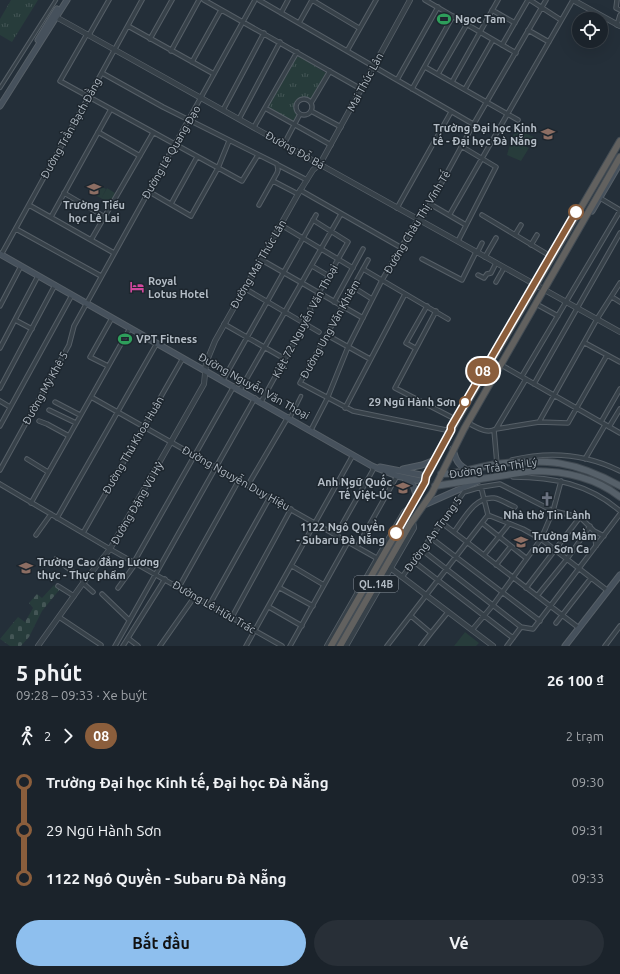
<!DOCTYPE html>
<html lang="vi">
<head>
<meta charset="utf-8">
<style>
	:root { --surface:#1b232b; --page:#282f37; --text:#f1f3f6; --muted:#a0a4a9; --line:#394047; --accent:#8ebfee }
	body { margin:0; font-family:Ubuntu,sans-serif; background:var(--page); color:var(--text); height:100vh; display:flex; flex-direction:column; font-size:15px; white-space:nowrap }
	* { box-sizing:border-box; margin:0 }
	p { font-size:13px; color:var(--muted) }
	.icon { flex:none; width:22px; height:22px; fill:none; stroke:currentColor; stroke-width:2; stroke-linecap:round; stroke-linejoin:round }
	.map { position:relative; height:646px; overflow:hidden }
	.drawer { display:flex; flex-direction:column; background:var(--surface); flex:1 }
	.drawer>* { flex:none }
	.badge { padding:0 8px; border-radius:13px; font-size:14px; line-height:26px }
	.buttons { position:absolute; left:572px; top:12px; display:grid; gap:8px }
	.buttons a { display:grid; place-items:center; width:36px; height:36px; border-radius:50%; background:var(--surface); box-shadow:0 4px 16px #0002,0 0 0 1px var(--line); font-size:20px }
	.map>.badge { position:absolute; translate:-50% -50%; box-shadow:0 0 0 2px #fff }
	.legs { display:flex; align-items:center; gap:6px; height:44px; padding:0 16px; font-size:13px }
	.legs p { margin-inline-start:auto }
	.headline { display:flex; align-items:center; justify-content:space-between; height:68px; padding:0 16px }
	h1 { font-size:22px; font-weight:700; line-height:30px }
	.cta { display:flex; gap:8px; margin-top:auto; padding:8px 16px }
	.cta a { flex:1; height:46px; border-radius:24px; background:var(--accent); color:#111; font-size:16px; font-weight:700; line-height:46px; text-align:center }
	.cta a+a { background:var(--page); color:var(--text) }
	ul { padding:0 16px; list-style:none }
	li { display:flex; align-items:center; gap:14px; height:48px; font-size:15px }
	li i { display:grid; place-items:center; width:6px; height:100%; margin:0 5px; background:currentColor }
	li i::after { content:''; width:10px; height:10px; margin:-5px; border:3px solid; border-radius:50%; background:var(--surface) }
	li p { margin-inline-start:auto }
	li:first-child i { background:linear-gradient(#0000 50%,currentColor 0) }
	li:last-child i { background:linear-gradient(currentColor 50%,#0000 0) }
	.map>svg:first-child { display:block }
	.cemetery { fill:url(#cemetery-stones) }
	.park { fill:url(#park-tufts) }
	.garden { fill:#273c3b }
	.lines { fill:none; stroke-linecap:round; stroke-linejoin:round }
	.pedestrian-casing { stroke:#565f67; stroke-width:4.5 }
	.minor-casing { stroke:#565f67; stroke-width:5.5 }
	.tertiary-casing { stroke:#565f67; stroke-width:6 }
	.secondary-casing { stroke:#565f67; stroke-width:7 }
	.primary-casing { stroke:#414a52; stroke-width:8 }
	.trunk-casing { stroke:#434c54; stroke-width:8 }
	.pedestrian { stroke:#374149; stroke-width:2.5 }
	.minor { stroke:#374149; stroke-width:3.5 }
	.tertiary { stroke:#374149; stroke-width:4.5 }
	.secondary { stroke:#46515c; stroke-width:5 }
	.primary { stroke:#566069; stroke-width:6 }
	.trunk { stroke:#62615f; stroke-width:6 }
	.line-1-casing { stroke:#fff; stroke-width:9 }
	.line-1 { stroke:#8b5e3c; stroke-width:6 }
	.stop-1-dot { fill:#fff; stroke:#8b5e3c; stroke-width:2 }
	.labels { text-anchor:middle; dominant-baseline:central; stroke-width:3; stroke-linejoin:round; paint-order:stroke }
	.shield { fill:#1d262e; stroke:#868f98; stroke-width:1 }
	.shield-label { font-size:10px; font-weight:bold; fill:#b3bcc5 }
	.poi-label { font-size:11px; font-weight:bold; fill:#b3bcc5; stroke:#1d262e; text-anchor:start }
	.street-label { font-size:11px; fill:#b3bcc5; stroke:#1d262e }
	.stop-label { font-size:11px; font-weight:bold; fill:#b3bcc5; stroke:#1d262e; text-anchor:end }
</style>
</head>
<body>
<div class="map">
<svg width="620" height="646" viewBox="0 0 620 646">
	<defs>
		<pattern id="cemetery-stones" width="16" height="16" patternUnits="userSpaceOnUse"><rect width="16" height="16" fill="#273c3b"/><path d="M2 7V4a2 2 0 0 1 4 0v3zM10 15v-3a2 2 0 0 1 4 0v3z" fill="#445656"/></pattern>
		<pattern id="park-tufts" width="24" height="20" patternUnits="userSpaceOnUse"><rect width="24" height="20" fill="#273c3b"/><path d="M3 7l-1-3M5 7V3M7 7l1-3M15 17l-1-3M17 17v-4M19 17l1-3" fill="none" stroke="#445656"/></pattern>
	</defs>
	<rect width="100%" height="100%" fill="#242f39"/>
	<path class="cemetery" d="M54,585l6,4 -18,22 -13,26 -8,9h-11l-10,-7 18,-22 7,5 8,-14 -4,-5 8,-9 5,4z"/>
	<path class="park" d="M11,0h27l-26,42 -12,-7v-16z
		M297,57h3l26,16 -14,26 -7,-1 -8,3 -2,7 2,8 -4,6 -23,-14 -1,-3z"/>
	<path class="garden" d="M516,129l18,8 -4,9 -18,-8z
		M511,140l18,8 -8,13 -14,-6z
		M100,186l6,3 -4,8 5,-9 8,5 -5,10 -15,-8z
		M465,632l14,11 -3,3h-22z"/>
	<g class="lines">
		<defs>
			<path id="pedestrian" d="M0,88l56,-88
				M290,418l11,-22"/>
			<path id="minor" d="M204,0l157,89
				M259,0l214,124
				M312,0l47,28
				M425,0l91,53
				M530,0l31,20
				M617,0l-1,8 4,2
				M492,10l23,13
				M281,13l7,-13
				M299,23l13,-23
				M617,25l3,-10
				M128,26l86,48
				M528,30l21,12
				M87,34l-27,47 182,100 16,-26
				M89,35l20,-35
				M150,39l22,-39
				M502,45l26,-45
				M171,51l28,-51
				M347,51l29,-51
				M192,62l29,-52
				M425,67l93,53
				M102,73l61,34 114,57 1,6 -1,3 -18,32
				M438,74l29,-50
				M397,80l41,-73
				M452,82l46,-82
				M412,89l41,-73
				M465,89l28,-49
				M296 107a8 8 0 1 1 16 0a8 8 0 1 1-16 0Z
				M311,103l19,-32
				M265,108l66,37
				M223,110l41,-77
				M311,111l30,16
				M239,119l41,-77
				M254,127l43,-75
				M98,132l42,24
				M284,144l16,-30
				M278,165l29,15
				M273,181l25,13
				M300,190l100,57
				M148,191l43,25 27,-48 11,-27
				M64,193l41,24
				M600,198l20,12
				M171,204l26,-47
				M430,204l36,21
				M29,205l85,48
				M397,208l54,-96
				M450,214l123,-214
				M482,215l70,42
				M51,217l60,-108
				M281,225l72,43
				M16,229l85,47
				M515,235l6,-10
				M91,240l62,-107
				M458,241l38,-74 -35,-21
				M531,245l6,-10
				M477,253l5,-10
				M1,255l141,-255
				M485,257l11,-19
				M260,259l103,59
				M422,259l40,21 14,-28
				M368,260l-68,123 53,28 98,20
				M312,266l17,10
				M363,269l85,50
				M478,275l6,3 3,-4 4,-1 5,-10
				M496,282l8,-14
				M353,287l19,12
				M244,288l75,44
				M612,297l8,5
				M334,302l29,-53
				M538,305l20,11
				M0,306l21,-40
				M436,311l-41,77 62,32
				M15,320l17,9
				M224,324l61,35
				M327,335l43,24
				M585,343l35,19
				M0,348l38,-72
				M415,348l-9,-5 21,-37
				M108,366l-18,-9 22,-39
				M503,366l117,67
				M522,376l98,-165
				M223,380l93,-165
				M534,384l86,-151
				M0,388l55,-103
				M240,390l101,-176
				M91,397l289,163
				M0,401l10,6
				M55,402l25,13
				M261,402l50,-90 -1,-4 38,-66 -35,-22
				M345,408l60,-114
				M49,410l27,13
				M39,421l8,3 22,12
				M539,422l58,-103 23,-36
				M601,422l19,-33
				M470,424c8,4 17,10 26,5l43,-7 29,1 39,-68
				M0,426l72,-131
				M609,427l11,-18
				M496,429l30,-50
				M311,430l16,-31 21,-52 34,-67 33,-56 9,-9 48,-88 74,-127
				M494,430l3,34
				M27,459l21,13
				M585,459l20,-34
				M512,460c37,-9 74,-6 108,11
				M0,470l69,-125 5,-19 181,-326
				M513,477c40,0 76,7 107,34
				M0,484l110,65 172,97
				M248,485l40,-68
				M481,487l7,28
				M31,503l99,-175
				M488,515l35,14 18,10 67,52
				M57,518l100,-175
				M442,523l137,105
				M482,523l44,35
				M594,531l2,15
				M454,532c10,-13 21,-36 40,-34 7,1 15,7 21,9
				M83,533l100,-175
				M36,535l15,-21
				M336,535l37,-65 -1,-4
				M431,538l109,83
				M357,547l40,-71
				M422,550l99,77
				M484,555l25,-31
				M56,559l29,22
				M413,561l100,77
				M134,562l100,-176
				M496,565l15,-19
				M292,566l32,19
				M402,577l62,-85 17,-5 19,-3 53,27 27,6 14,14 10,5
				M83,583l10,9
				M58,586l16,10
				M179,587l60,-107
				M118,588l18,-25
				M280,588l33,18
				M526,588l54,-71
				M102,594l27,26
				M537,596l30,-37 23,-33
				M210,604l60,-107
				M269,607l33,19
				M411,616l20,17 -10,13
				M59,617l42,28
				M232,617l59,-108
				M556,623l35,-45
				M472,630l21,-25 48,-66 12,-28 8,-30
				M431,633l17,-21
				M129,639l9,7
				M115,646l140,-248
				M123,646l42,-67
				M160,646l35,-50
				M246,646l107,-191
				M290,646l58,-104
				M387,646l101,-131
				M507,646l14,-19 12,2 87,-115
				M605,646l15,-20"/>
			<path id="tertiary" d="M573,0l47,26
				M56,17l564,315
				M389,567l104,79
				M38,646l45,-63 27,-34 94,-165 2,-21 9,-22 83,-147 15,-24 7,-6 90,-164
				M327,646l77,-134 6,-5
				M346,646l68,-118 -1,-6"/>
			<path id="secondary" d="M38,40l19,-31
				M0,106l67,-106
				M592,211l28,-48
				M0,254l372,212 25,10 28,6
				M453,449c3,12 5,16 16,22
				M380,467l46,9
				M403,469l19,-4 13,-5
				M405,479l8,6 4,13
				M424,505l54,-24
				M565,646l55,-71"/>
			<path id="primary" d="M441,474c19,0 36,-7 55,-10 49,-6 80,-3 124,22
				M435,486l98,-15c31,0 62,6 87,26"/>
			<path id="trunk" d="M331,646l76,-132 50,-94 163,-279
				M340,646l69,-120 23,-33 32,-64 156,-272"/>
		</defs>
		<use href="#pedestrian" class="pedestrian-casing"/>
		<use href="#minor" class="minor-casing"/>
		<use href="#tertiary" class="tertiary-casing"/>
		<use href="#secondary" class="secondary-casing"/>
		<use href="#primary" class="primary-casing"/>
		<use href="#trunk" class="trunk-casing"/>
		<use href="#pedestrian" class="pedestrian"/>
		<use href="#minor" class="minor"/>
		<use href="#tertiary" class="tertiary"/>
		<use href="#secondary" class="secondary"/>
		<use href="#primary" class="primary"/>
		<use href="#trunk" class="trunk"/>
	</g>
	<g class="lines">
		<defs>
			<path id="line-1" d="M396,533l29,-51 1,-6 25,-46v-3l125,-215"/>
		</defs>
		<use href="#line-1" class="line-1-casing"/>
		<use href="#line-1" class="line-1"/>
	</g>
	<defs>
		<symbol id="stadium-bare" viewBox="-9 -9 18 18"><path d="M0-5a6.5 5 0 1 0 0 10a6.5 5 0 1 0 0-10ZM-3.5-1.8h7v3.6h-7Z" fill="#2e9e5b" stroke="#1d262e" stroke-width="2.5" paint-order="stroke"/></symbol>
		<symbol id="university-bare" viewBox="-9 -9 18 18"><path d="M0-5L7-2L0 1L-7-2ZM-4 1L0 2.5L4 1V4Q0 6-4 4Z" fill="#8d6e63" stroke="#1d262e" stroke-width="2.5" paint-order="stroke"/></symbol>
		<symbol id="school-bare" viewBox="-9 -9 18 18"><path d="M0-5L7-2L0 1L-7-2ZM-4 1L0 2.5L4 1V4Q0 6-4 4Z" fill="#8d6e63" stroke="#1d262e" stroke-width="2.5" paint-order="stroke"/></symbol>
		<symbol id="hotel-bare" viewBox="-9 -9 18 18"><path d="M-6-4.5h1.5V1H6V5H4.5V3h-9V5H-6ZM-4 0a1.8 1.8 0 1 1 3.6 0ZM.5 0V-2.5h3Q6-2.5 6 0Z" fill="#d1479c" stroke="#1d262e" stroke-width="2.5" paint-order="stroke"/></symbol>
		<symbol id="church-bare" viewBox="-9 -9 18 18"><path d="M-1.2-6h2.4v3.5h3.3v2.4h-3.3V6h-2.4V-.1h-3.3v-2.4h3.3Z" fill="#6b7280" stroke="#1d262e" stroke-width="2.5" paint-order="stroke"/></symbol>
	</defs>
	<g fill-rule="evenodd">
		<use href="#stadium-bare" x="434" y="9" width="20" height="20"/>
		<use href="#university-bare" x="538" y="124" width="20" height="20"/>
		<use href="#school-bare" x="84" y="179" width="20" height="20"/>
		<use href="#hotel-bare" x="127" y="277" width="20" height="20"/>
		<use href="#stadium-bare" x="115" y="329" width="20" height="20"/>
		<use href="#school-bare" x="393" y="478" width="20" height="20"/>
		<use href="#church-bare" x="537" y="489" width="20" height="20"/>
		<use href="#school-bare" x="511" y="532" width="20" height="20"/>
		<use href="#university-bare" x="16" y="558" width="20" height="20"/>
	</g>
	<g class="stop-1-dot">
		<circle cx="576" cy="212" r="7"/>
		<circle cx="465" cy="402" r="5"/>
		<circle cx="396" cy="533" r="7"/>
	</g>
	<g class="labels">
		<rect class="shield" x="354" y="576" width="44" height="16" rx="3"/>
		<g class="shield-label">
			<text x="376" y="584">QL.14B</text>
		</g>
		<g class="poi-label">
			<text x="455" y="19">Ngoc Tam</text>
			<text x="537" y="128" text-anchor="end">Trường Đại học Kinh<tspan x="537" dy="13">tế - Đại học Đà Nẵng</tspan></text>
			<text x="94" y="205" text-anchor="middle">Trường Tiểu<tspan x="94" dy="13">học Lê Lai</tspan></text>
			<text x="148" y="281">Royal<tspan x="148" dy="13">Lotus Hotel</tspan></text>
			<text x="136" y="339">VPT Fitness</text>
			<text x="392" y="482" text-anchor="end">Anh Ngữ Quốc<tspan x="392" dy="13">Tế Việt-Úc</tspan></text>
			<text x="547" y="515" text-anchor="middle">Nhà thờ Tin Lành</text>
			<text x="532" y="536">Trường Mầm<tspan x="532" dy="13">non Sơn Ca</tspan></text>
			<text x="37" y="562">Trường Cao đẳng Lương<tspan x="37" dy="13">thực - Thực phẩm</tspan></text>
		</g>
		<g class="street-label">
			<text transform="translate(365 82) rotate(-62)">Mai Thúc Lân</text>
			<text transform="translate(71 128) rotate(-61)">Đường Trần Bạch Đằng</text>
			<text transform="translate(295 150) rotate(29)">Đường Đỗ Bá</text>
			<text transform="translate(171 152) rotate(-60)">Đường Lê Quang Đạo</text>
			<text transform="translate(417 222) rotate(-59)">Đường Châu Thị Vĩnh Tế</text>
			<text transform="translate(258 264) rotate(-60)">Đường Mai Thúc Lân</text>
			<text transform="translate(305 321) rotate(-62)">Kiệt 72 Nguyễn Văn Thoại</text>
			<text transform="translate(330 329) rotate(-61)">Đường Ung Văn Khiêm</text>
			<text transform="translate(254 386) rotate(29)">Đường Nguyễn Văn Thoại</text>
			<text transform="translate(45 388) rotate(-61)">Đường Mỹ Khê 5</text>
			<text transform="translate(133 445) rotate(-60)">Đường Thủ Khoa Huân</text>
			<text transform="translate(493 468) rotate(-8)">Đường Trần Thị Lý</text>
			<text transform="translate(236 478) rotate(29)">Đường Nguyễn Duy Hiệu</text>
			<text transform="translate(137 503) rotate(-60)">Đường Đặng Vũ Hỷ</text>
			<text transform="translate(433 534) rotate(-54)">Đường An Trung 5</text>
			<text transform="translate(214 607) rotate(30)">Đường Lê Hữu Trác</text>
		</g>
		<g class="stop-label">
			<text x="456" y="402">29 Ngũ Hành Sơn</text>
			<text x="385" y="527">1122 Ngô Quyền<tspan x="385" dy="13">- Subaru Đà Nẵng</tspan></text>
		</g>
	</g>
</svg>
<div class="buttons">
<a><svg class="icon" aria-label="locate" viewBox="0 0 24 24"><circle cx="12" cy="12" r="6"/><path d="M12 2v4M12 18v4M2 12h4M18 12h4"/></svg></a>
</div>
<b class="badge" style="left:483px;top:371px;background:#8b5e3c;color:#fff">08</b>
</div>
<section class="drawer">
<div class="headline"><div><h1>5 phút</h1><p>09:28 – 09:33 · Xe buýt</p></div><b>26 100 ₫</b></div>
<div class="legs"><svg class="icon" aria-label="walk" viewBox="0 0 24 24"><circle cx="13" cy="4" r="2"/><path d="M13 8l-2 6 4 7M11 14l-3 7M7 12l3-4h3l4 4"/></svg>2<svg class="icon" aria-label="forward" viewBox="0 0 24 24"><path d="M9 5l7 7-7 7"/></svg><b class="badge" style="background:#8b5e3c;color:#fff">08</b><p>2 trạm</p></div>
<ul>
<li><i style="color:#8b5e3c"></i><b>Trường Đại học Kinh tế, Đại học Đà Nẵng</b><p>09:30</p></li>
<li><i style="color:#8b5e3c"></i><span>29 Ngũ Hành Sơn</span><p>09:31</p></li>
<li><i style="color:#8b5e3c"></i><b>1122 Ngô Quyền - Subaru Đà Nẵng</b><p>09:33</p></li>
</ul>
<div class="cta"><a>Bắt đầu</a><a>Vé</a></div>
</section>
</body>
</html>
